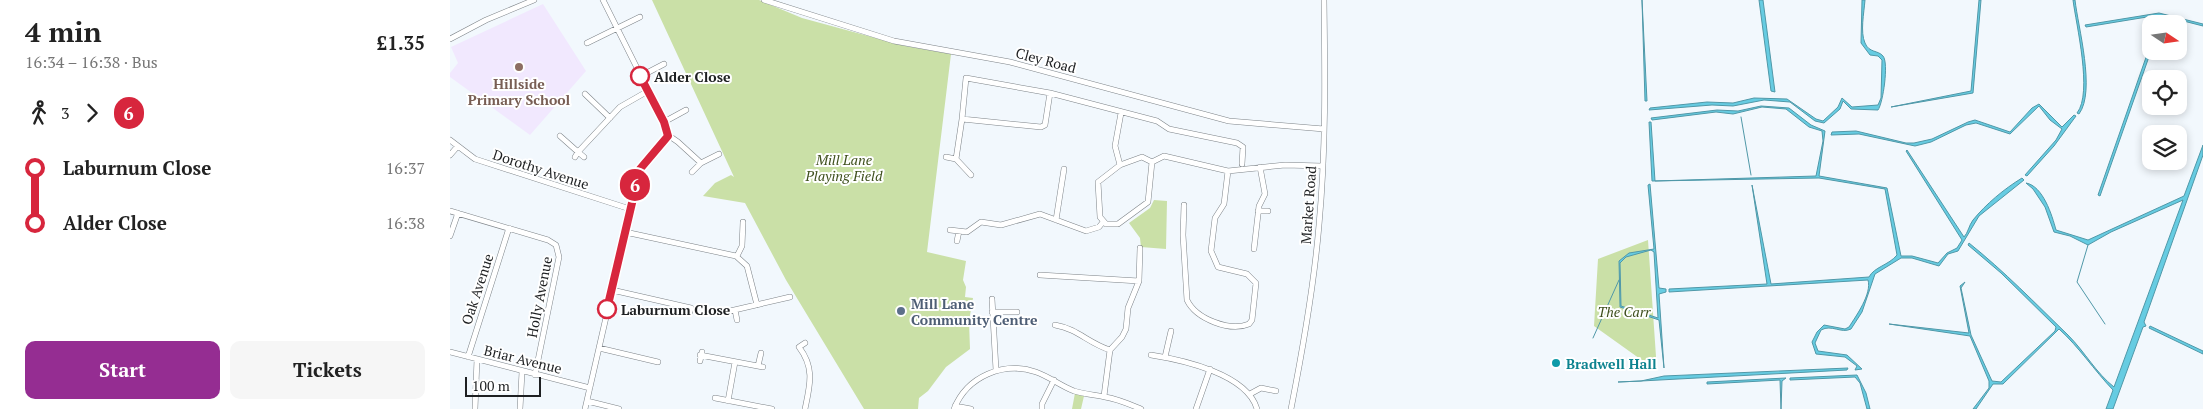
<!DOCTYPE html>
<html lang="en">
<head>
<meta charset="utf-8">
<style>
	:root { --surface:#fff; --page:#f6f6f6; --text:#222; --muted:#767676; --accent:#952d92 }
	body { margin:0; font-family:"PT Serif",serif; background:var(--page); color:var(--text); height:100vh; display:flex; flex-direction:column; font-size:19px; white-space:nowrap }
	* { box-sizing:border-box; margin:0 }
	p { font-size:16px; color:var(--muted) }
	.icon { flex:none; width:28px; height:28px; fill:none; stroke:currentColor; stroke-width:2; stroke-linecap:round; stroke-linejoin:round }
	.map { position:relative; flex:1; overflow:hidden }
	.side { display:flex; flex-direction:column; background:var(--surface); width:450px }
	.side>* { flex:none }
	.badge { padding:0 10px; border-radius:16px; font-size:18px; line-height:32px }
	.needle { width:32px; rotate:103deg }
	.fabs { position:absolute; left:1692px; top:15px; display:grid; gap:10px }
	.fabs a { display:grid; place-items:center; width:45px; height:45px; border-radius:10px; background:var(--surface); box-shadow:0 2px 8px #0003; font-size:25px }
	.scale { position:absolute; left:15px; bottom:12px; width:76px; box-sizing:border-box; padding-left:5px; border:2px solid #1e2022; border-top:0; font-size:14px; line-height:18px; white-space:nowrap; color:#1e2022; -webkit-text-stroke:4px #fff; paint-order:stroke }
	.map>.badge { position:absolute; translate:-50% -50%; box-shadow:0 0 0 2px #fff }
	.legs { display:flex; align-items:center; gap:8px; height:55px; padding:0 25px; font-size:16px }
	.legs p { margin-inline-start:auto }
	.head { display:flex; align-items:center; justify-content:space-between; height:85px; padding:0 25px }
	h1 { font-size:28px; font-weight:600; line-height:38px }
	.button { display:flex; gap:10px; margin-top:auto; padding:10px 25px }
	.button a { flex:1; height:58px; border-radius:10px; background:var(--accent); color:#fff; font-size:20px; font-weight:600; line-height:58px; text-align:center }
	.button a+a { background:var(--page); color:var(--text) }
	ul { padding:0 25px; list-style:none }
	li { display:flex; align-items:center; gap:18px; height:55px; font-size:19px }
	li i { display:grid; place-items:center; width:8px; height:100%; margin:0 6px; background:currentColor }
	li i::after { content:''; width:12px; height:12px; margin:-6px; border:4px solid; border-radius:50%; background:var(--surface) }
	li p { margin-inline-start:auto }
	li:first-child i { background:linear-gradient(#0000 50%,currentColor 0) }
	li:last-child i { background:linear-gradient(currentColor 50%,#0000 0) }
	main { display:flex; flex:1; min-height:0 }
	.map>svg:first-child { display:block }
	.education { fill:#f1e8fe }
	.green { fill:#cae0a7 }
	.water { fill:#66cce2; stroke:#5098a8; fill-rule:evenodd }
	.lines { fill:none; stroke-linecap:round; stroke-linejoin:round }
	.stream { stroke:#5098a8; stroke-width:1 }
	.minor-casing { stroke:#7d8388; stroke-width:6 }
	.minor { stroke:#fff; stroke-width:5 }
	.line-1-casing { stroke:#fff; stroke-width:11 }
	.line-1 { stroke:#d7263d; stroke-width:8 }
	.education-dot { fill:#8d6e63; stroke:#fff; stroke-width:2 }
	.stop-1-dot { fill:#fff; stroke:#d7263d; stroke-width:2.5 }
	.service-dot { fill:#5c6f8a; stroke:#fff; stroke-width:2 }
	.culture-dot { fill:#0f9aa8; stroke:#fff; stroke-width:2 }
	.labels { text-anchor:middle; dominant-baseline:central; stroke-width:4; stroke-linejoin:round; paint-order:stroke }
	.street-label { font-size:14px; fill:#1e2022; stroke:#fff }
	.stop-label { font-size:14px; font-weight:bold; fill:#1e2022; stroke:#fff; text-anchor:start }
	.education-label { font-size:14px; font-weight:bold; fill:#785e54; stroke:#fff }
	.park-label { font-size:14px; font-style:italic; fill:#3e4f1c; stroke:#fff }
	.service-label { font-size:14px; font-weight:bold; fill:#4e5e75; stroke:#fff; text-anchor:start }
	.culture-label { font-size:14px; font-weight:bold; fill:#0d838f; stroke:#fff; text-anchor:start }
</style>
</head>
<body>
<main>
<section class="side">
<div class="head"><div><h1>4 min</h1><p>16:34 – 16:38 · Bus</p></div><b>£1.35</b></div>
<div class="legs"><svg class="icon" aria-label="walk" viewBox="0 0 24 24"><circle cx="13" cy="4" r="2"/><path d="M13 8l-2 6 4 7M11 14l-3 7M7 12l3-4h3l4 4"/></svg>3<svg class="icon" aria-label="forward" viewBox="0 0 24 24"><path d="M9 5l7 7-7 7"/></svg><b class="badge" style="background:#d7263d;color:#fff">6</b></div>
<ul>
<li><i style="color:#d7263d"></i><b>Laburnum Close</b><p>16:37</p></li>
<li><i style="color:#d7263d"></i><b>Alder Close</b><p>16:38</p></li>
</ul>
<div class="button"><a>Start</a><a>Tickets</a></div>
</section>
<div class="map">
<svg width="1753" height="409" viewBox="0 0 1753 409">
	<rect width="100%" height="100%" fill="#f2f8fd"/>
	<path class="education" d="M93,4l43,67 -56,64 -80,-58v-4l8,-10 -7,-16z"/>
	<path class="green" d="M202,0h107l43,18 103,28 46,8 -24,198 39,9 -3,19 3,7 -1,10 8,1 -4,23 1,28 -24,18 -18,24 -9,7 -1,11h-54l-78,-129 -41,-77 -42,-7 12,-13 16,-8 3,2z
		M704,200l13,1 -1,48 -25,-2 -1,-9 -11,-15 21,-15z
		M1198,240l9,131 -63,-45 4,-67z
		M625,393l9,3 -3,13h-9z"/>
	<path class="water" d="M1192,0l5,101h-2z
		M1309,0h4l12,92 -4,-1z
		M1412,0h3c-1,13 -5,32 0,43 4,10 13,7 18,13 6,7 0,47 -5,54l-27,-1 -8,-8 -3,8 -16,14 -9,-2 -25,-19 -26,-2 -31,6 -21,-1 -63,5 1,-2 57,-6 26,1 21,-5 33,1 29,20 7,2 15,-14 4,-9 10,9 26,-2 3,-7 1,-38 -4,-4 -8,-1 -9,-12z
		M1529,0h2l-8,93 -82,14 80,-16z
		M1623,0h2c3,27 21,91 4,114l-2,-1c16,-20 -1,-89 -4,-113z
		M1709,13l44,11v2l-39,-10 -3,8h-3l2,-8h-7l-67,11 -1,-2z
		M1701,43v8l-51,145 -2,-1z
		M1589,104l23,23 12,-12 2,1 -22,30 -27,30 -2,-1 31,-35 6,-11 -12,-9 -11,-14 -29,28 -34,-11 -10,2 -35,17 -16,4 -56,-12 -28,1 1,-3 24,-1 50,12h8l18,-4 36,-17 7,-2 35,12 22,-24z
		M1311,106l28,2 22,17 14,6 -6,45 68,12 14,68h11l26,7 9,-10 10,-5 5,-8 -56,-89 1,-1 57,87c4,-4 5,-12 9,-17 13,-16 31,-31 49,-42l2,2 -45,36 -21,35 -10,3 -9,12 -27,-8h-11l-26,16 -13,38 -11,17c-10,5 -19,-5 -30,1l-6,13 3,8 29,4 15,14 -7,1 2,-4 -12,-9 -29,-3 -4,-12 5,-10 7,-7 21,4 4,-2c7,-11 23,-33 19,-47l-199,12v-3l98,-5 -15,-99 19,99 98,-7c5,-10 20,-12 28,-22l-12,-66 -66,-11 -167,3 -3,-59h2l4,59 161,-5 7,-35 -1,-10 -13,-4 -23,-18 -24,-2 -29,7 -17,-2 -64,8 -1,-2 66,-8 21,1z
		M1753,145v10l-59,167 2,4 -3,1 -30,82h-7l7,-19c-19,-20 -34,-43 -54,-61l-56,55h-10l-17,25h-3l16,-21v-7l-19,-45 -81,-12 80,9 -9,-47 5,-4 -4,6 10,47 21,46 9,1 54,-51 1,-4 -55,-54 -33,-28 1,-2c35,28 67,61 99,92 17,17 28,38 46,52l69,-187 -72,32 -23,13 -18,-9 -16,-4 -9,-25 -12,-18 -7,-6c17,3 26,32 30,47l32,10 96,-44z
		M1200,184l9,104 7,1v3l-7,2 5,74 -5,-48 -39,-13v-2l-1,-44 10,-8 25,-4 -6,-64zM1201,250l3,2 4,66 -37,-12 -1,-43 6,-6z
		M1700,326l53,25v3l-54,-26z
		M1398,368l-1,2 -206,11 -23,1 23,-1 23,-5z
		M1407,375l9,18 4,16h-3l-7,-26 -5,-6 -65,3v-2z
		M1336,378l-4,3 -1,28 -1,-29 -73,4v-2z"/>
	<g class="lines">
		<path class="stream" d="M1291,117l10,58
			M1638,245l-11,37 28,42
			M1143,338l26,-58"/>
		<defs>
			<path id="minor" d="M153,0l61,122 4,13
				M314,0l130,41 116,21 219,59 95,8
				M0,39l36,-19 48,-20
				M137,43l53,-26
				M191,76l23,-12
				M600,93l-5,32 -4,2 -79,-8 4,-41 84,15 107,28 12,8 68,14 6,4 -1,17
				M135,94l25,24
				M512,119l-6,40 15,16
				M214,122l22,-12
				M218,135l10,7 23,21
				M110,136l18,16 42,-45 28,-16
				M0,140l25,19 155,50
				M0,155l7,-8
				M125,157l3,-5 6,5
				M496,157l10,2
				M692,157l10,5 -4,40 -30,22h-12l-6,-7 -2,-35 22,-17z
				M702,162l12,-6 64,15 57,-6 37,1
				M670,165l-5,-19 6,-33
				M242,172l9,-9 18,-9
				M734,205l-1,30 4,65c9,19 43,32 62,24l3,-4 4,-37 -9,-9 -29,-7 -7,-16 4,-33 9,-14 4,-33
				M0,211l98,29 8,5 3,12 -24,118
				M808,211h10
				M606,220l8,-51
				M500,230l17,2 14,-10 20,3 39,-11 46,17 13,-4 4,-5
				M175,232l111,24 11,10 10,39
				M0,236l8,-23
				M507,241l2,-10
				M804,249l5,-43 6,-12 -5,-27
				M287,256l5,-10 1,-24
				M590,275l99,6
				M162,290l79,18 -1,4
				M542,299l4,71
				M285,310l2,10
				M280,311l60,-14
				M542,312h25
				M605,325c23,4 33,18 55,25l-6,46
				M355,343l-6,4c16,21 11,38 6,62
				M149,348l59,14
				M660,350l12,-13 4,-8 2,-21 11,-27 1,-33
				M0,352l140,36
				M250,355l63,12
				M701,355c32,5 96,19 106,54
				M18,357l41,-129
				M715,357l6,-26
				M250,361l2,-9
				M308,366l3,-13
				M800,394l11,-6 15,3
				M265,398l57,11
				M137,401l32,8
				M278,401l7,-39
				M505,406l16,3
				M25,409l2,-50
				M70,409l2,-37
				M135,409l55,-240 28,-34
				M504,409c13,-33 50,-48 82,-37 14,5 25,14 38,19 10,3 21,4 31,6 13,2 24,7 36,12
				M592,409v-5l12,-24
				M746,409l14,-40
				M841,409c12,-61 23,-123 28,-184 7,-75 6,-150 5,-225"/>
		</defs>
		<use href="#minor" class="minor-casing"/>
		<use href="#minor" class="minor"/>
	</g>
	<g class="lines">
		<defs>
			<path id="line-1" d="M157,309l33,-140 28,-33 -4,-14 -24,-46"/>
		</defs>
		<use href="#line-1" class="line-1-casing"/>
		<use href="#line-1" class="line-1"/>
	</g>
	<circle class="education-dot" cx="69" cy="67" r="5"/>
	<g class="stop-1-dot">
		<circle cx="190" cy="76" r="9"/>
		<circle cx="157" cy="309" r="9"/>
	</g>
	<circle class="service-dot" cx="451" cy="311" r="5"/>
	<circle class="culture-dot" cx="1106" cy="363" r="5"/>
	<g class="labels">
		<g class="street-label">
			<text transform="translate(596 60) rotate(15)">Cley Road</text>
			<text transform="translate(91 169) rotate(18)">Dorothy Avenue</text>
			<text transform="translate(858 205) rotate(-86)">Market Road</text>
			<text transform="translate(27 289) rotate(-72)">Oak Avenue</text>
			<text transform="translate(89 297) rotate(-79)">Holly Avenue</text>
			<text transform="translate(73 359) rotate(14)">Briar Avenue</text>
		</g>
		<g class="stop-label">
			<text x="204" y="76">Alder Close</text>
			<text x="171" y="309">Laburnum Close</text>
		</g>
		<g class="education-label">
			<text x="69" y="83">Hillside<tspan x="69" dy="16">Primary School</tspan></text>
		</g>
		<g class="park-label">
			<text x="394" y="159">Mill Lane<tspan x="394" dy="16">Playing Field</tspan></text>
			<text x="1174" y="311">The Carr</text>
		</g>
		<g class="service-label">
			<text x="461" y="303">Mill Lane<tspan x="461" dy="16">Community Centre</tspan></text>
		</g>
		<g class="culture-label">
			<text x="1116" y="363">Bradwell Hall</text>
		</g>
	</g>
</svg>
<div class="fabs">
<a><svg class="needle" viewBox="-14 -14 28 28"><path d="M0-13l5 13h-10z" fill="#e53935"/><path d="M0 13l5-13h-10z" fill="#767676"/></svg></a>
<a><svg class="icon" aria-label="locate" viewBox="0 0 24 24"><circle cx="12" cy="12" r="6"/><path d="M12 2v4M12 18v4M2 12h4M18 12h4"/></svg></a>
<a><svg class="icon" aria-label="layers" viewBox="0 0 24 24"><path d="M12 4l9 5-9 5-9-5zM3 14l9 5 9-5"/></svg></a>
</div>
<div class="scale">100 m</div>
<b class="badge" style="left:185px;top:185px;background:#d7263d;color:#fff">6</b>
</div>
</main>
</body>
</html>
